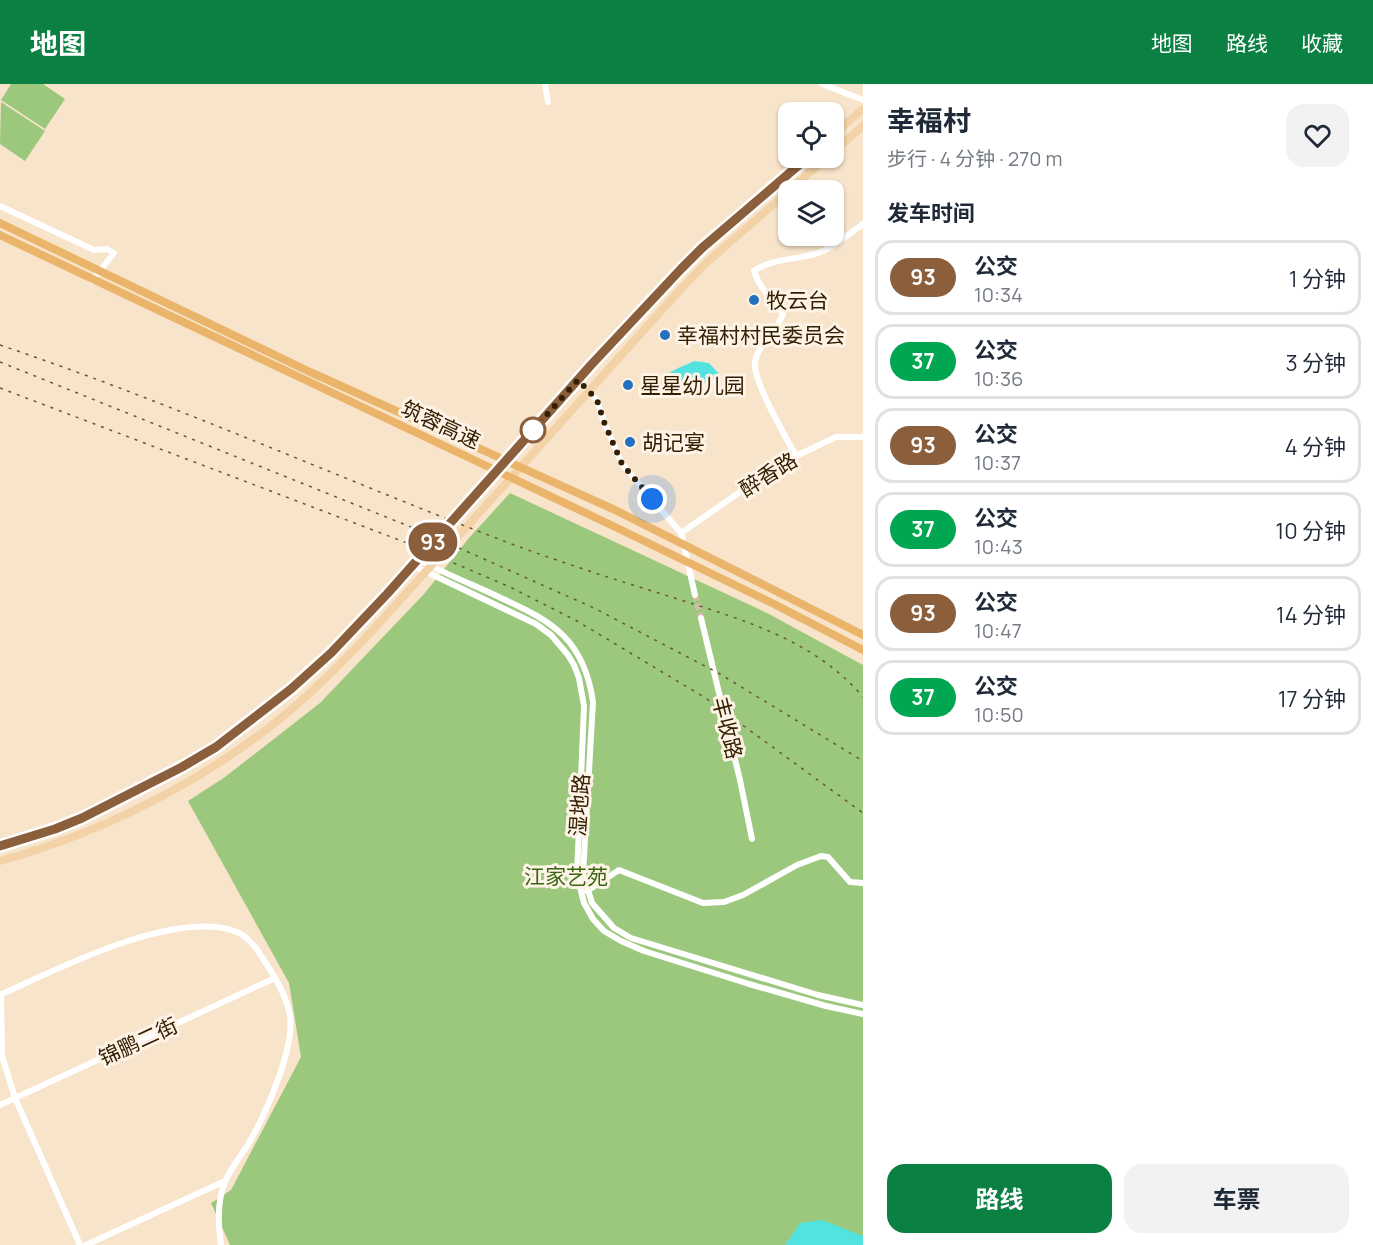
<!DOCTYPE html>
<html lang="zh">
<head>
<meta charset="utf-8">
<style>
	:root { --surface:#fff; --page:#f2f2f3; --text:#1f2937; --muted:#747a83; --line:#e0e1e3; --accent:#0b8043 }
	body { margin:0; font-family:Manrope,"Noto Sans SC",sans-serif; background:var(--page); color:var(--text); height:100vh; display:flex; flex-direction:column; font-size:22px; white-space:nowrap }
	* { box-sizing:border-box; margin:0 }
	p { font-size:20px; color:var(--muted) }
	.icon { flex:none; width:33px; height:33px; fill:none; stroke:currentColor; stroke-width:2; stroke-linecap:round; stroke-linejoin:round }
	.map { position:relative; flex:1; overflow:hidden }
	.panel { display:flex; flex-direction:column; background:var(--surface); width:510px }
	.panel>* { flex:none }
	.badge { padding:0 12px; border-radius:20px; font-size:21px; line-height:39px }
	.fabs { position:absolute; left:778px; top:18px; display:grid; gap:12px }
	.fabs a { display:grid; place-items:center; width:66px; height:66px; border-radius:12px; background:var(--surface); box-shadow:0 2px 4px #0004; font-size:30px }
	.you { position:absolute; width:30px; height:30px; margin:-15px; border:4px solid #fff; border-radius:50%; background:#1a73e8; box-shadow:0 0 0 9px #1a73e833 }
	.map>.badge { position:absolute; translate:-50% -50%; box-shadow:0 0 0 3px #fff }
	h2 { padding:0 24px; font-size:22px; line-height:54px }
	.round { display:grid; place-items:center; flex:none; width:63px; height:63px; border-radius:18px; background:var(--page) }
	.summary { display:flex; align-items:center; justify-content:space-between; height:102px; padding:0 24px }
	h1 { font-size:28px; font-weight:700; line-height:45px }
	.button { display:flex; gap:12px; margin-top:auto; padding:12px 24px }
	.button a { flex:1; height:69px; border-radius:18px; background:var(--accent); color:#fff; font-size:24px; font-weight:700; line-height:69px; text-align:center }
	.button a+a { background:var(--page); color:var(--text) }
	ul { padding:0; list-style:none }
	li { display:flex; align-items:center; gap:18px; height:75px; margin:0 12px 9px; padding:0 12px; border:3px solid var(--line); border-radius:18px }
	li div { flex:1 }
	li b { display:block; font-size:22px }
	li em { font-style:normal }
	li .badge { min-width:66px; font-weight:700; text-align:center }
	header { display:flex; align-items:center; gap:36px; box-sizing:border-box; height:84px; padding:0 30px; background:var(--accent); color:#fff }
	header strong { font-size:28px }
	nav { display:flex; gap:33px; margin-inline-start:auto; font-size:21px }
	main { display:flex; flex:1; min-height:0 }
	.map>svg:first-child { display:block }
	.green { fill:#9cc87e }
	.water { fill:#52e3e0 }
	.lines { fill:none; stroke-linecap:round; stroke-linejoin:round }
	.minor-tunnel { stroke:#d1bda2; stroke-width:6; stroke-dasharray:6 3; stroke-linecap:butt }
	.minor { stroke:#fff; stroke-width:6 }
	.major { stroke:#f2d2a6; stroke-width:8 }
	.highway { stroke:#eab46a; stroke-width:8 }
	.rail { stroke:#685539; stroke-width:1.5; stroke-dasharray:3 6; stroke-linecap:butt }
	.line-casing { stroke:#fff; stroke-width:14 }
	.line { stroke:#8b5e3c; stroke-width:9 }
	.walk { stroke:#332003; stroke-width:6; stroke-dasharray:0 10.8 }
	.poi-dot { fill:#256fbf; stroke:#fdf3e6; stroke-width:2 }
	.stop-dot { fill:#fff; stroke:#8b5e3c; stroke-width:3 }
	.labels { text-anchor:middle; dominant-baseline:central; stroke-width:6; stroke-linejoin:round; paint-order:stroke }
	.poi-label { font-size:21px; fill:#332003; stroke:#fdf3e6; text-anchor:start }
	.street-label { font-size:21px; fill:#332003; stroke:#fdf3e6 }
	.park-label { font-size:21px; fill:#3a6510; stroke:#fdf3e6 }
</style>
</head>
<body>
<header>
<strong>地图</strong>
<nav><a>地图</a><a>路线</a><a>收藏</a></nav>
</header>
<main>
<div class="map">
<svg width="863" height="1161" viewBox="0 0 863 1161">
	<rect width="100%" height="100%" fill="#f8e4ca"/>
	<path class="green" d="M11,0h32l22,15 -20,30 -44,-29z
		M1,18l44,29 -20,30 -25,-17z
		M510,409l257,120 96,52v580h-633l-19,-42 20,-13 70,-133 -12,-74 -101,-182 37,-24 95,-74 104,-109 45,-56z"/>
	<path class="water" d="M694,277l15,2 12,13 -36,16 -29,5c7,-26 15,-25 38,-36z
		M822,1136l41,16v9h-78l15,-22z"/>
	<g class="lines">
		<path class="minor-tunnel" d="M695,511l6,23"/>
		<path class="minor" d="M545,0l3,18
			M822,0l41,16
			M0,122l94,44 13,-1 7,4 -22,28
			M577,296l20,20 7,22 18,42 59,69 14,62
			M796,372c-10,-19 -44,-76 -41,-94 3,-19 23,-31 28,-48 -10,-15 -23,-24 -29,-43 18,-13 44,-11 64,-18 17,-6 31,-19 45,-29
			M681,449l69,-48 46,-29 40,-19h27
			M418,475c27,15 56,26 83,39 53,24 83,42 92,104l-10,172 9,29 22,25 17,10 187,57 45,10
			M412,481l124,59 15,11 17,20 6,10 5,13 5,28 -7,169 7,28 9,16 11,12 17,10 23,10 105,33 77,22 37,8
			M701,534l39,162 12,59
			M587,807l32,-21 84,33 21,-1 19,-7 54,-30 24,-9 7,1 22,25 13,1
			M1,910l1,62 13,42 65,147
			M0,911c57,-26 176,-87 237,-63 9,4 18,14 23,22 11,17 24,36 29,57 9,32 -24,104 -40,132 -8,13 -19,26 -24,39 -8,19 -7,43 -4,63
			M0,1021l275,-127
			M86,1161l139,-64"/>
		<path class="major" d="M834,50l29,-25
			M834,67l29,-25
			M789,106l38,-32
			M0,762l55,-17 27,-11 100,-51 33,-20 76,-58 40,-36 56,-59 204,-229 90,-96 21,-21 105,-90
			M0,777c112,-31 227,-91 312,-170 49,-45 92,-96 137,-145 78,-85 154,-171 231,-256l26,-27 83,-72"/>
		<path class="highway" d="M0,139l308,148 307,139 248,125
			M0,151l611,290 163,79 89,46"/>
		<path class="rail" d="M0,261c172,58 339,133 509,198 51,19 104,36 156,52 72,23 148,43 198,102
			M0,278l421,169 173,77 126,66 143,87
			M0,304l407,155 103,44 67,34 127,76 159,116"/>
	</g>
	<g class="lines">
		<defs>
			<path id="line" d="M0,762l55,-17 27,-11 100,-51 34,-20 75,-58 40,-36 56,-59 204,-229 90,-96 21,-21 105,-90"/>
		</defs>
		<use href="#line" class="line-casing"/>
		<use href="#line" class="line"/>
		<path class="walk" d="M533,346l45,-50 19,20 7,22 18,42 30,35"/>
	</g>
	<g class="poi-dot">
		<circle cx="754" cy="216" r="6"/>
		<circle cx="665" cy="251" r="6"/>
		<circle cx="628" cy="301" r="6"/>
		<circle cx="630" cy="358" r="6"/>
	</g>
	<circle class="stop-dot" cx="533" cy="346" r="12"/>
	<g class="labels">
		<g class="poi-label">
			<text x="766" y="216">牧云台</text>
			<text x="677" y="251">幸福村村民委员会</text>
			<text x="640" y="301">星星幼儿园</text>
			<text x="642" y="358">胡记宴</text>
		</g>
		<g class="street-label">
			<text transform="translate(441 340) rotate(25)">筑蓉高速</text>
			<text transform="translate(768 390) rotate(-32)">醉香路</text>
			<text transform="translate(728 644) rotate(76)">丰收路</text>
			<text transform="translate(579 721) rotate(-86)">湿地路</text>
			<text transform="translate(138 957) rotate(-25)">锦鹏二街</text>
		</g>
		<g class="park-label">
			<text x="566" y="792">江家艺苑</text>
		</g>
	</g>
</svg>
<div class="fabs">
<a><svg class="icon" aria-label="locate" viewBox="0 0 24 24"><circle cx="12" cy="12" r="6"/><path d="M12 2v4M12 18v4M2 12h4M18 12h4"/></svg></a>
<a><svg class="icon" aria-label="layers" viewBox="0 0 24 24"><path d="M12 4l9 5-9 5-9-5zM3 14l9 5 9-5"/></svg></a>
</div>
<div class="you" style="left:652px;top:415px"></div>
<b class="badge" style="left:433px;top:458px;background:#8b5e3c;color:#fff">93</b>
</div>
<section class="panel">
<div class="summary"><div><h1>幸福村</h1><p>步行 · 4 分钟 · 270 m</p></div><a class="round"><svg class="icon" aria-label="heart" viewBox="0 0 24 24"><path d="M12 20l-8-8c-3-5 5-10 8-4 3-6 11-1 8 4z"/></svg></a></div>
<h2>发车时间</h2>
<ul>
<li><span class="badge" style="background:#8b5e3c;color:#fff">93</span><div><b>公交</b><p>10:34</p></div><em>1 分钟</em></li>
<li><span class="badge" style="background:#00a651;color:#fff">37</span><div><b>公交</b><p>10:36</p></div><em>3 分钟</em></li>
<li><span class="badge" style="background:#8b5e3c;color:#fff">93</span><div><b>公交</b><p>10:37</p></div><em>4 分钟</em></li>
<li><span class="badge" style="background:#00a651;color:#fff">37</span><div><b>公交</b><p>10:43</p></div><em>10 分钟</em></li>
<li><span class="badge" style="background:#8b5e3c;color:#fff">93</span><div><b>公交</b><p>10:47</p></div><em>14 分钟</em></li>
<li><span class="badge" style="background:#00a651;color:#fff">37</span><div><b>公交</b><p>10:50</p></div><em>17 分钟</em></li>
</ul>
<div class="button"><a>路线</a><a>车票</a></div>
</section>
</main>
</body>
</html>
